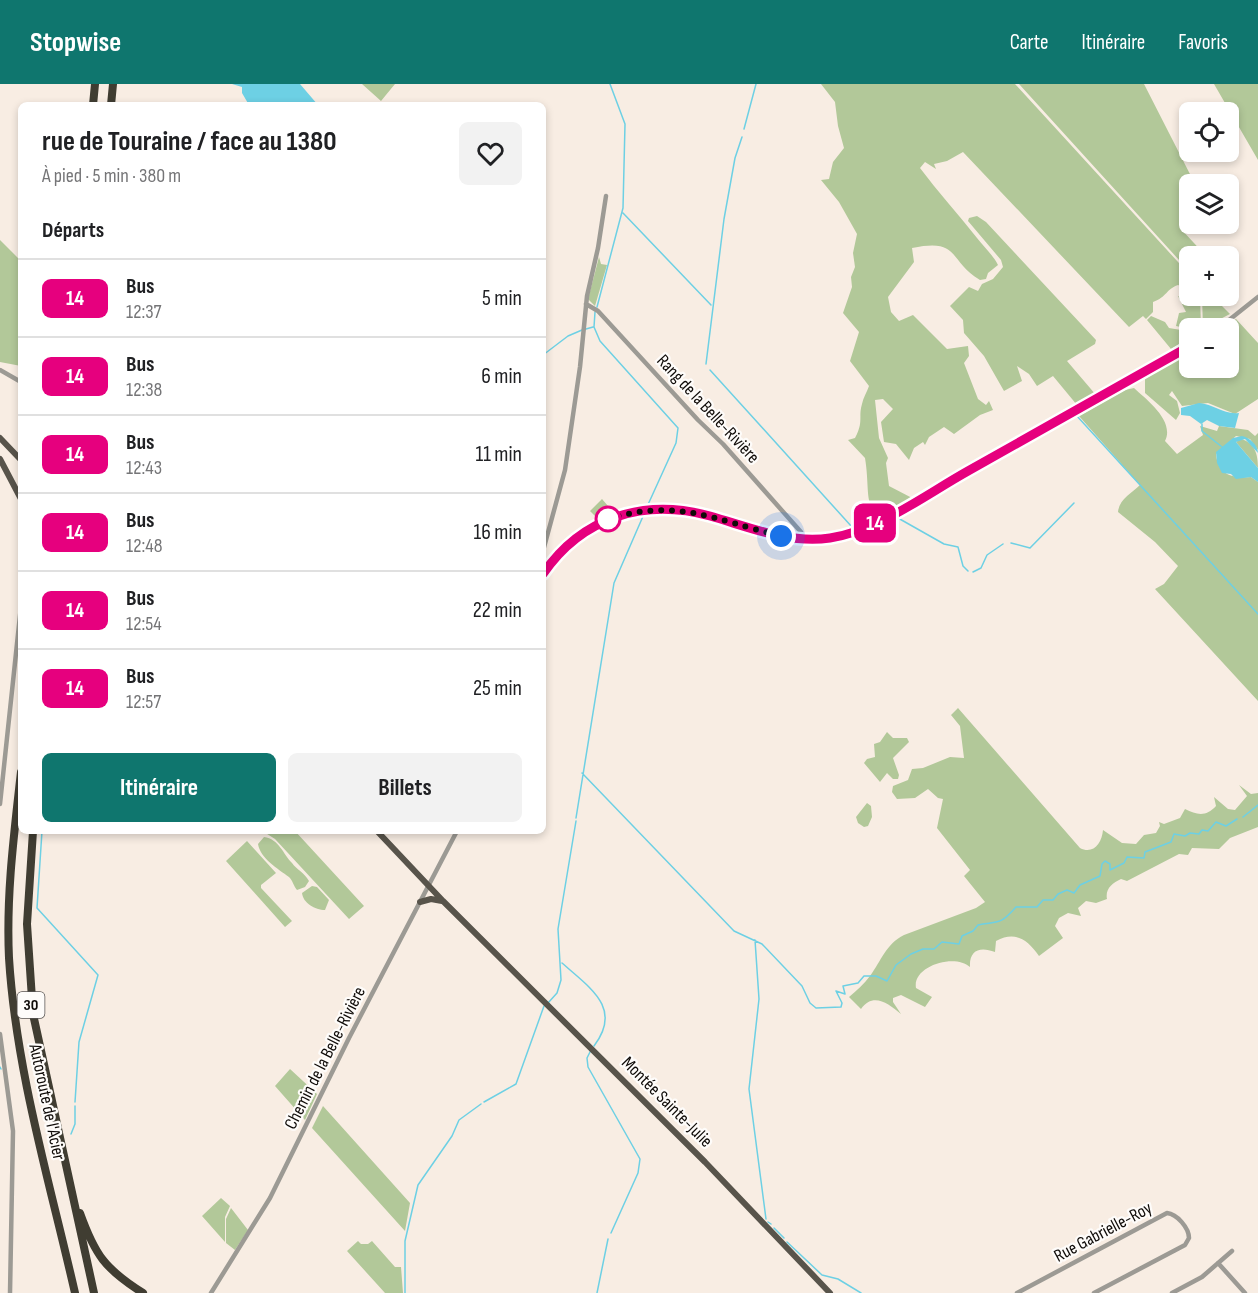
<!DOCTYPE html>
<html lang="fr">
<head>
<meta charset="utf-8">
<style>
	:root { --surface:#fff; --page:#f2f2f2; --text:#202124; --muted:#757577; --line:#e0e0e0; --accent:#0f766e }
	body { margin:0; font-family:"Sofia Sans Condensed",sans-serif; background:var(--page); color:var(--text); height:100vh; display:flex; flex-direction:column; font-size:22px; white-space:nowrap }
	* { box-sizing:border-box; margin:0 }
	p { font-size:20px; color:var(--muted) }
	.icon { flex:none; width:33px; height:33px; fill:none; stroke:currentColor; stroke-width:2; stroke-linecap:round; stroke-linejoin:round }
	.map { position:relative; flex:1; overflow:hidden }
	.panel { position:absolute; left:18px; top:18px; width:528px; height:732px; display:flex; flex-direction:column; background:var(--surface); border-radius:9px; box-shadow:0 3px 9px #0003 }
	.panel>* { flex:none }
	.badge { padding:0 12px; border-radius:9px; font-size:21px; line-height:39px }
	.controls { position:absolute; left:1179px; top:18px; display:grid; gap:12px }
	.controls a { display:grid; place-items:center; width:60px; height:60px; border-radius:9px; background:var(--surface); box-shadow:0 3px 9px #0003; font-size:30px }
	.you { position:absolute; width:30px; height:30px; margin:-15px; border:4px solid #fff; border-radius:50%; background:#1a73e8; box-shadow:0 0 0 9px #1a73e833 }
	.map>.badge { position:absolute; translate:-50% -50%; box-shadow:0 0 0 3px #fff }
	h2 { padding:0 24px; font-size:22px; line-height:54px }
	.round { display:grid; place-items:center; flex:none; width:63px; height:63px; border-radius:9px; background:var(--page) }
	.head { display:flex; align-items:center; justify-content:space-between; height:102px; padding:0 24px }
	h1 { font-size:28px; font-weight:700; line-height:45px }
	.cta { display:flex; gap:12px; margin-top:auto; padding:12px 24px }
	.cta a { flex:1; height:69px; border-radius:9px; background:var(--accent); color:#fff; font-size:24px; font-weight:700; line-height:69px; text-align:center }
	.cta a+a { background:var(--page); color:var(--text) }
	ul { padding:0; list-style:none }
	li { display:flex; align-items:center; gap:18px; height:78px; padding:0 24px; border-top:2px solid var(--line) }
	li div { flex:1 }
	li b { display:block; font-size:22px }
	li em { font-style:normal }
	li .badge { min-width:66px; font-weight:700; text-align:center }
	header { display:flex; align-items:center; gap:36px; box-sizing:border-box; height:84px; padding:0 30px; background:var(--accent); color:#fff }
	header strong { font-size:28px }
	nav { display:flex; gap:33px; margin-inline-start:auto; font-size:21px }
	.map>svg:first-child { display:block }
	.green { fill:#b2c899 }
	.water { fill:#6dd0e4 }
	.lines { fill:none; stroke-linecap:round; stroke-linejoin:round }
	.stream { stroke:#6dd0e4; stroke-width:1.5 }
	.minor { stroke:#9c9a94; stroke-width:4.5 }
	.major { stroke:#58544b; stroke-width:6 }
	.highway { stroke:#403d32; stroke-width:8 }
	.line-casing { stroke:#fff; stroke-width:14 }
	.line { stroke:#e6007e; stroke-width:9 }
	.walk { stroke:#0f0b08; stroke-width:6; stroke-dasharray:0 10.8 }
	.stop-dot { fill:#fff; stroke:#e6007e; stroke-width:3 }
	.labels { text-anchor:middle; dominant-baseline:central; stroke-width:4.5; stroke-linejoin:round; paint-order:stroke }
	.shield { fill:#fefcfa; stroke:#575351; stroke-width:1.5 }
	.shield-label { font-size:16px; font-weight:bold; fill:#0f0b08 }
	.street-label { font-size:18px; fill:#0f0b08; stroke:#fefcfa }
</style>
</head>
<body>
<header>
<strong>Stopwise</strong>
<nav><a>Carte</a><a>Itinéraire</a><a>Favoris</a></nav>
</header>
<div class="map">
<svg width="1258" height="1209" viewBox="0 0 1258 1209">
	<rect width="100%" height="100%" fill="#f8ede3"/>
	<path class="green" d="M362,0h33l-14,17z
		M821,0h194l174,190 -2,3 2,3 -6,7 -5,-2c-12,4 -11,12 -25,17v10l-7,7 -3,-3 -14,11 -166,-175 -16,9 -13,3 2,5 -11,-7 -5,6c18,24 38,46 57,70 7,9 16,17 21,27l-10,8 -2,6 -6,1c-33,-20 -19,-42 -68,-32l2,14 -26,35 3,15 8,9 14,-6 34,34 21,-3 1,10 -5,7 14,36 8,6 3,-4 4,9 -13,5 -26,19 -10,-7 -15,10 -4,8 -2,-3 -9,6 -5,12 -13,-16 -12,-2 -3,-20 12,-13 -10,-10 -8,1 4,38 9,20 -2,5 3,23 25,13c-57,31 -42,0 -49,-41l-17,-18 7,-2c9,-17 3,-21 7,-34 1,-6 5,-12 7,-18l-19,-25 9,-29 -16,-19 9,-26 -1,-10 4,-10 -2,-14 4,-19 -18,-32 -18,-22 8,-1 4,-17 11,-14 -6,-22 -3,-24z
		M1019,0h125l50,98 -12,14 7,10 1,9 -4,3 2,3 -7,8 25,27h-16l-1,15z
		M1214,0h44v76z
		M977,132l9,6 110,118 -1,4 -28,17 29,34 -19,10 -24,-29 -16,10 -8,-12 -12,-8 5,15 -18,10 -20,-35 -20,-23 -1,-13 -13,-14 19,-19 9,4 4,-7 11,-5 10,-12 -2,-7 -33,-39 1,-3z
		M0,156l21,21v105l-21,-4z
		M599,173l2,7 6,1 -12,41 -7,-7z
		M1178,212l14,3 8,-3 1,32h-11l-1,4 -4,-4 -9,-2 3,-13 7,-1z
		M1202,212h10l18,18 -27,14z
		M1151,232l14,6 4,6 12,2 5,5 -2,6 -13,8 -24,-29z
		M1236,235l22,24v56l-23,15 -27,-11 -26,3 -10,-15 -3,4 8,6 3,12 -4,7 -31,-27v-14l44,-29 1,18h38v-40h-4z
		M1134,304c13,12 41,33 31,53l12,13 26,-19 -3,-9 17,5 2,-5 29,4 7,6 3,-3v17l-8,-11 -14,-3 -20,18c2,22 17,24 35,23l7,5v219l-103,-112 9,-5 14,-18 -23,-24 -37,-30c1,-13 14,-19 22,-27l-61,-69 46,-26z
		M1241,355c14,4 17,15 17,29l-22,-26z
		M602,415l12,14 -16,6 -8,-8z
		M958,624l122,140c13,7 22,-5 23,-18l19,13 14,1 8,-9 12,-2 4,-7 -1,-4 5,2 16,-6 5,-9c12,6 21,8 31,-3l-2,-9 14,12 7,1 12,-14 -8,-11 12,9 7,-1v34l-28,11 -11,11 -27,-1 -4,7 -9,-1 -52,27 -6,-2c-9,4 -16,10 -14,20l-11,4 -10,-2 -8,7 3,8 -13,-3 -9,5 -4,8 8,12 -24,18c-12,-17 -24,-25 -43,-15l-1,11c-15,-6 -26,-2 -25,15 -15,-14 -58,-1 -54,21l16,9 -7,10 -24,-12 -8,3v4l8,12c-13,-11 -28,-22 -40,-5l-12,-12c8,-7 15,-13 21,-21 11,-15 16,-32 34,-41l72,-27 9,-6 -21,-26 6,-6 -33,-42 6,-29 -5,-1 -10,-9 -13,9 -18,1 -5,-7 1,-6 15,-6 4,-11 11,-1 27,-11 14,1 -4,-32 -9,-11z
		M887,648l6,6h14l2,4 -16,16 6,17 -1,4h-5l-6,-6 -7,9 -16,-19 3,-4 8,-2 -1,-13 6,-2z
		M867,719l4,3 1,11 -4,9 -4,1 -6,-4 -2,-6z
		M295,747l69,75 -15,13 -74,-80 -11,-7z
		M264,753c15,2 19,17 28,26 5,7 12,9 17,18l-4,6 -8,3c-4,-5 -4,-9 -8,-13 -11,-8 -29,-19 -31,-33z
		M247,757l29,32 -15,12v3l31,33 -7,6 -59,-66z
		M312,802l5,1 12,13 -4,10c-10,0 -22,-7 -23,-17z
		M290,985l27,25 -12,26 -30,-34z
		M323,1022l87,97 -5,28 -93,-103z
		M221,1114l9,8 -5,11v25l-23,-26z
		M231,1124l17,22 -13,20 -9,-7v-24z
		M358,1157l3,3h7l4,-3 23,26h6l2,26h-18l-38,-42z"/>
	<path class="water" d="M232,0h68l18,21h-69l-7,-12v-6z
		M1199,319c15,1 25,12 40,10l-4,15 -16,-2 -12,-6 -6,4 -11,-8 -9,-1v-7z
		M1242,352c7,1 16,9 16,17l-13,-14 -9,3 22,26v14l-7,-5 -15,2 -5,-5 -9,-1 -5,-10 -1,-11 17,-14z"/>
	<g class="lines">
		<path class="stream" d="M744,45l12,-45
			M623,129l88,92
			M597,223l26,-99 2,-84 -15,-40
			M595,228l-1,15 6,14 78,87 -2,15 -30,66
			M586,245l7,-2
			M543,271l25,-19 14,-6
			M706,280l18,-145 11,-61 7,-21
			M710,286l142,157 30,-13
			M1076,331l182,199
			M1202,340v7l20,16
			M898,434l46,26 14,3 5,19 5,5
			M1011,459l19,5 44,-45
			M973,488l8,-4 6,-13 16,-11
			M582,689l152,158 28,13 40,42 8,17 6,5 25,-1 1,-4 -6,-12 9,3 -2,-8 15,-3 6,-7h12l11,5 9,-16 15,-11 12,-5h11l8,-7 17,2 3,-8 11,-5 5,-6c22,-4 22,0 38,-18h21l6,-7h10l5,-6 9,-4 7,3 6,-8 20,-9 2,-12 3,-3 5,3v6l14,-7 3,-6 17,1 1,-6 26,-10 3,-8 11,2 5,-3 9,1 3,-4 6,1 8,-9 10,4 11,-7
			M1243,733l15,-12
			M576,734l38,-235 30,-69
			M42,747l-5,77 61,67 -19,67 -4,60
			M755,856l4,59 -10,90 17,130
			M562,879c28,25 61,45 32,83
			M548,919l9,-10 4,-13 -3,-51 18,-108
			M591,966l-4,8 1,9 52,92 -2,14 -27,60
			M0,983l1,2
			M484,1018l32,-18 28,-78
			M71,1050l4,-10v-18
			M768,1138l3,2
			M774,1144l10,10
			M787,1158l35,33 16,4 23,14
			M405,1209v-52l13,-56 34,-49 7,-16 22,-16
			M597,1209l11,-54"/>
		<path class="minor" d="M586,220l12,7 100,109 25,24 78,88 3,7
			M1219,244l39,-31
			M0,286l21,12
			M543,467l22,-81 15,-103 7,-71 11,-48 8,-52
			M543,490c16,-24 38,-43 65,-55 77,-32 145,29 222,19 51,-7 105,-48 150,-74 70,-39 140,-78 210,-118
			M0,720l21,-198
			M0,950l13,97 -3,162
			M1218,1179l27,30
			M211,1209l59,-95 79,-160 108,-207
			M1017,1209l150,-80c10,1 22,15 22,25l-4,7 -91,48
			M1172,1209l30,-16 30,-26"/>
		<path class="major" d="M0,354l21,22
			M0,375l21,40
			M377,747l66,70 262,261 125,131
			M420,818l11,-3 11,2"/>
		<path class="highway" d="M93,21l2,-21
			M111,21l2,-21
			M21,688c-7,62 -15,124 -12,186 7,113 41,225 66,335
			M33,747l-6,93 6,90 61,279
			M80,1129c15,42 25,56 63,80"/>
	</g>
	<g class="lines">
		<defs>
			<path id="line" d="M543,490c39,-57 101,-76 167,-58 39,11 78,28 120,22 50,-8 95,-43 138,-67 74,-42 148,-83 222,-125"/>
		</defs>
		<use href="#line" class="line-casing"/>
		<use href="#line" class="line"/>
		<path class="walk" d="M608,435c70,-21 102,0 173,17"/>
	</g>
	<circle class="stop-dot" cx="608" cy="435" r="12"/>
	<g class="labels">
		<rect class="shield" x="17.5" y="908" width="27" height="26" rx="4.5"/>
		<g class="shield-label">
			<text x="31" y="921">30</text>
		</g>
		<g class="street-label">
			<text transform="translate(708 325) rotate(47)">Rang de la Belle-Rivière</text>
			<text transform="translate(325 974) rotate(-63)">Chemin de la Belle-Rivière</text>
			<text transform="translate(47 1018) rotate(78)">Autoroute de l'Acier</text>
			<text transform="translate(667 1018) rotate(45)">Montée Sainte-Julie</text>
			<text transform="translate(1103 1148) rotate(-28)">Rue Gabrielle-Roy</text>
		</g>
	</g>
</svg>
<div class="controls">
<a><svg class="icon" aria-label="locate" viewBox="0 0 24 24"><circle cx="12" cy="12" r="6"/><path d="M12 2v4M12 18v4M2 12h4M18 12h4"/></svg></a>
<a><svg class="icon" aria-label="layers" viewBox="0 0 24 24"><path d="M12 4l9 5-9 5-9-5zM3 14l9 5 9-5"/></svg></a>
<a>+</a>
<a>−</a>
</div>
<div class="you" style="left:781px;top:452px"></div>
<b class="badge" style="left:875px;top:439px;background:#e6007e;color:#fff">14</b>
<section class="panel">
<div class="head"><div><h1>rue de Touraine / face au 1380</h1><p>À pied · 5 min · 380 m</p></div><a class="round"><svg class="icon" aria-label="heart" viewBox="0 0 24 24"><path d="M12 20l-8-8c-3-5 5-10 8-4 3-6 11-1 8 4z"/></svg></a></div>
<h2>Départs</h2>
<ul>
<li><span class="badge" style="background:#e6007e;color:#fff">14</span><div><b>Bus</b><p>12:37</p></div><em>5 min</em></li>
<li><span class="badge" style="background:#e6007e;color:#fff">14</span><div><b>Bus</b><p>12:38</p></div><em>6 min</em></li>
<li><span class="badge" style="background:#e6007e;color:#fff">14</span><div><b>Bus</b><p>12:43</p></div><em>11 min</em></li>
<li><span class="badge" style="background:#e6007e;color:#fff">14</span><div><b>Bus</b><p>12:48</p></div><em>16 min</em></li>
<li><span class="badge" style="background:#e6007e;color:#fff">14</span><div><b>Bus</b><p>12:54</p></div><em>22 min</em></li>
<li><span class="badge" style="background:#e6007e;color:#fff">14</span><div><b>Bus</b><p>12:57</p></div><em>25 min</em></li>
</ul>
<div class="cta"><a>Itinéraire</a><a>Billets</a></div>
</section>
</div>
</body>
</html>
